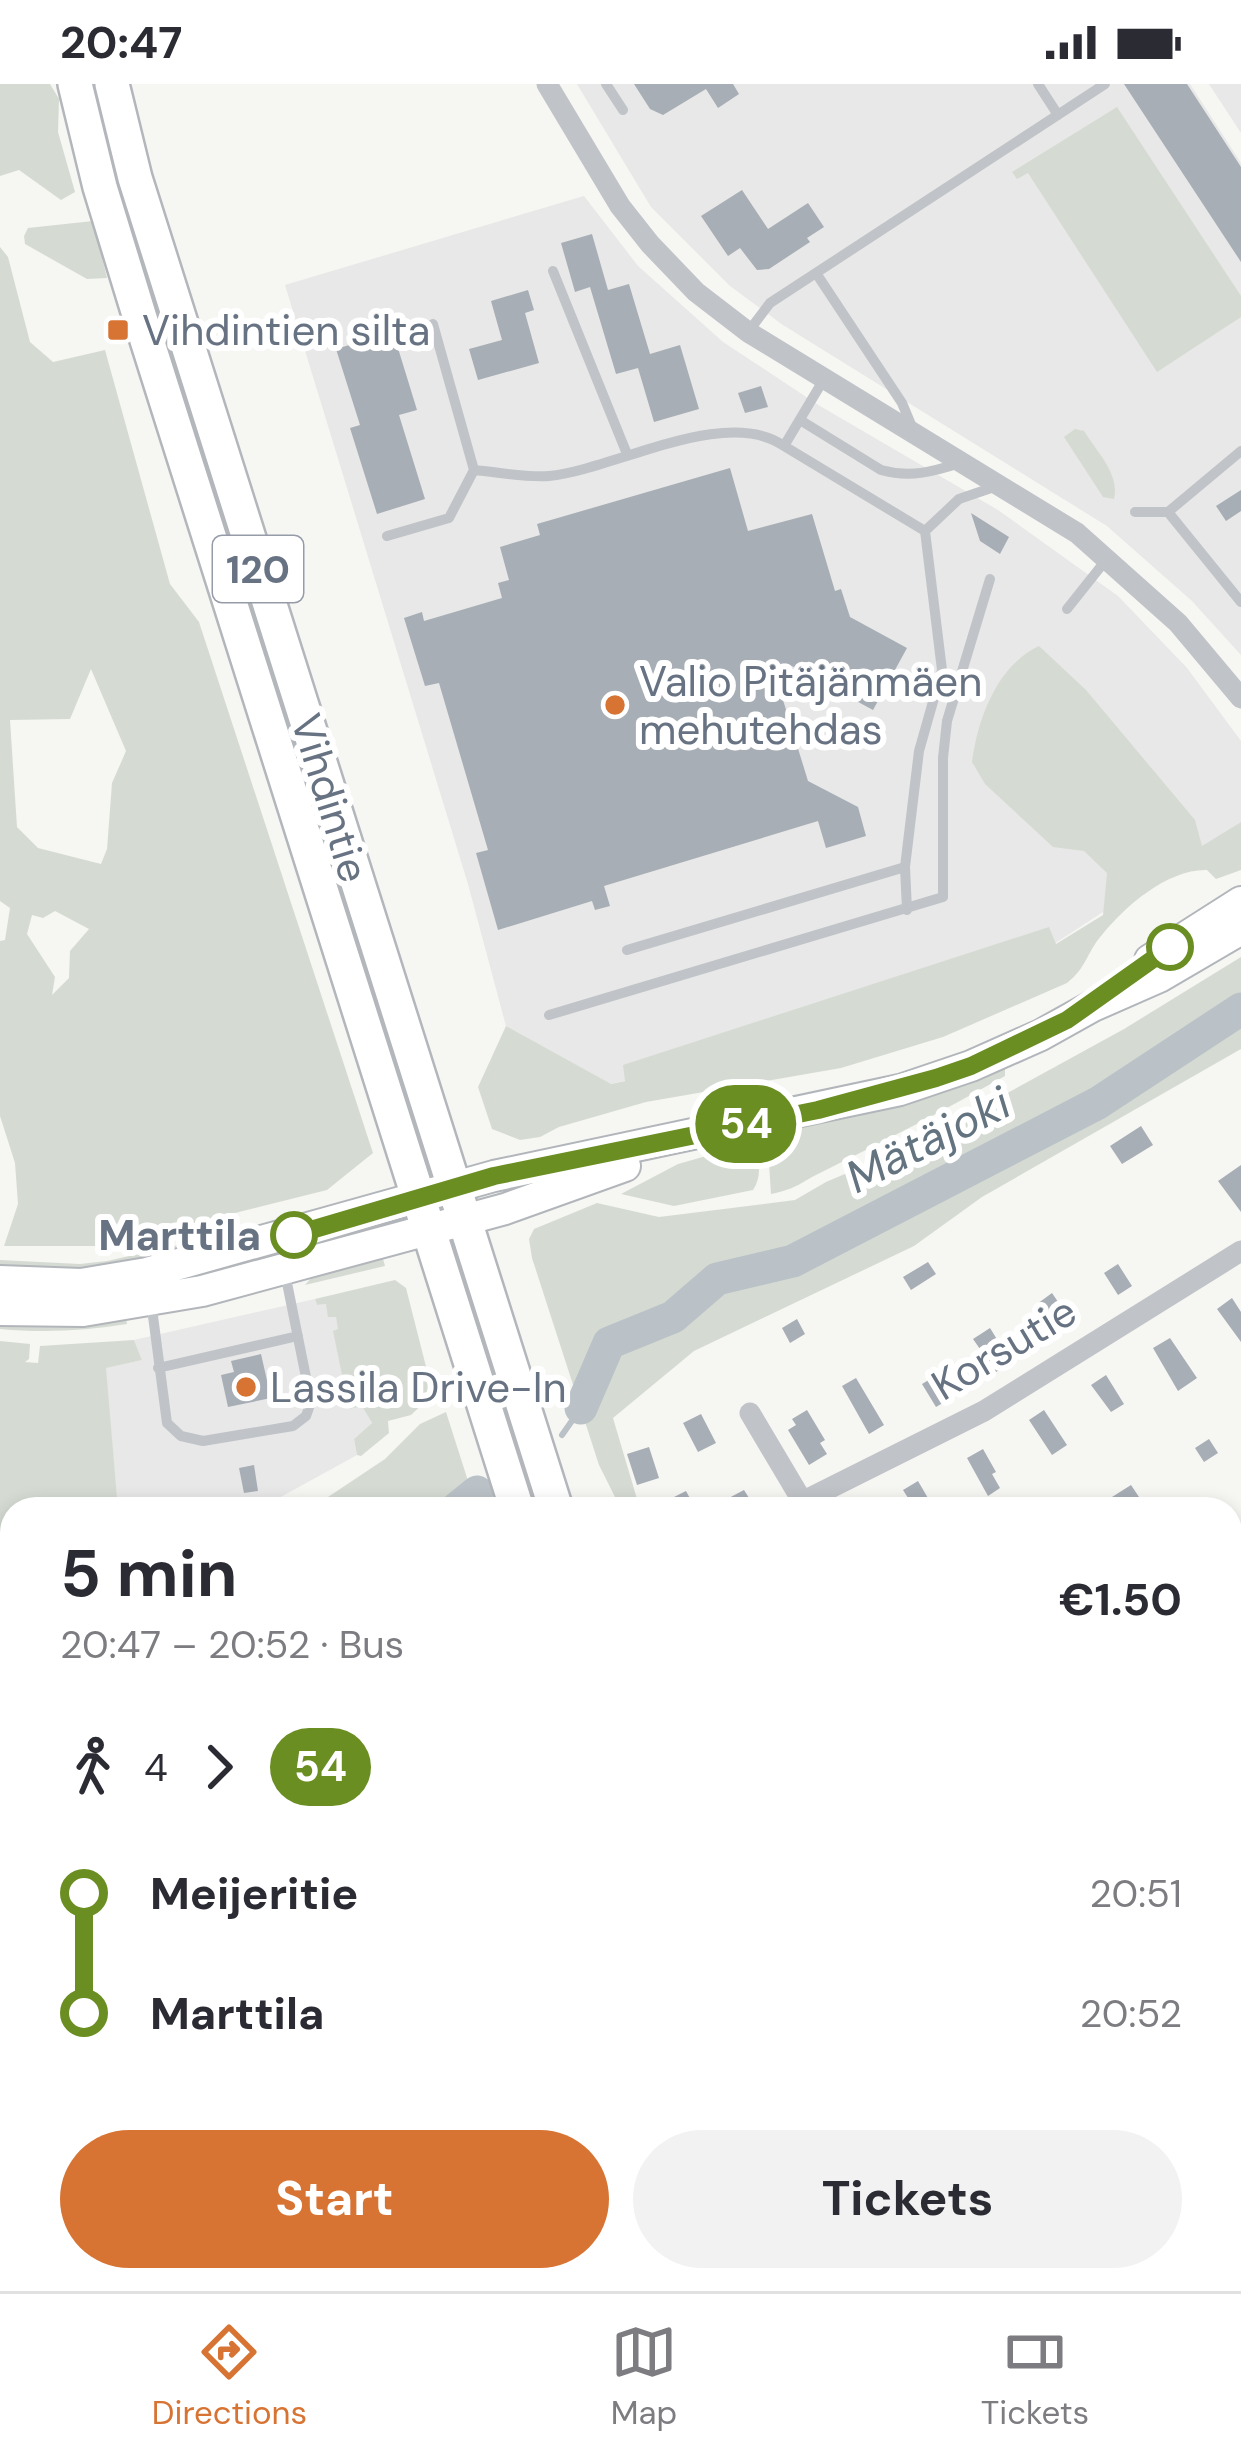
<!DOCTYPE html>
<html lang="en">
<head>
<meta charset="utf-8">
<style>
	:root { --surface:#fff; --page:#f2f2f3; --text:#2b2b33; --muted:#7c7c81; --line:#e1e1e2; --accent:#d77433 }
	body { margin:0; font-family:"DM Sans",sans-serif; background:var(--page); color:var(--text); height:100vh; display:flex; flex-direction:column; font-size:45px; white-space:nowrap }
	* { box-sizing:border-box; margin:0 }
	p { font-size:39px; color:var(--muted) }
	.icon { flex:none; width:66px; height:66px; fill:none; stroke:currentColor; stroke-width:2; stroke-linecap:round; stroke-linejoin:round }
	.map { position:relative; flex:1; overflow:hidden }
	.sheet { position:absolute; left:0px; top:1413px; width:1242px; height:795px; display:flex; flex-direction:column; background:var(--surface); border-radius:36px 36px 0 0; box-shadow:0 6px 18px #0003 }
	.sheet>* { flex:none }
	.badge { padding:0 24px; border-radius:39px; font-size:42px; line-height:78px }
	.map>.badge { position:absolute; translate:-50% -50%; box-shadow:0 0 0 6px #fff }
	.legs { display:flex; align-items:center; gap:18px; height:132px; padding:0 60px; font-size:39px }
	.legs p { margin-inline-start:auto }
	.overview { display:flex; align-items:center; justify-content:space-between; height:204px; padding:0 60px }
	h1 { font-size:66px; font-weight:700; line-height:90px }
	.cta { display:flex; gap:24px; margin-top:auto; padding:24px 60px }
	.cta a { flex:1; height:138px; border-radius:72px; background:var(--accent); color:#fff; font-size:48px; font-weight:700; line-height:138px; text-align:center }
	.cta a+a { background:var(--page); color:var(--text) }
	ul { padding:0 60px; list-style:none }
	li { display:flex; align-items:center; gap:42px; height:120px; font-size:45px }
	li i { display:grid; place-items:center; width:18px; height:100%; margin:0 15px; background:currentColor }
	li i::after { content:''; width:30px; height:30px; margin:-15px; border:9px solid; border-radius:50%; background:var(--surface) }
	li p { margin-inline-start:auto }
	li:first-child i { background:linear-gradient(#0000 50%,currentColor 0) }
	li:last-child i { background:linear-gradient(currentColor 50%,#0000 0) }
	.status { display:flex; justify-content:space-between; align-items:center; height:84px; padding:0 60px; background:var(--surface); direction:ltr }
	.status svg { height:33px; fill:currentColor }
	.tabs { display:flex; justify-content:space-around; align-items:center; height:168px; border-top:3px solid var(--line); background:var(--surface); font-size:33px; color:var(--muted) }
	.tabs a { display:grid; justify-items:center; gap:6px }
	.tabs .active { color:var(--accent) }
	.map>svg:first-child { display:block }
	.built { fill:#e7e8e7 }
	.green { fill:#d5dbd3; fill-rule:evenodd }
	.lines { fill:none; stroke-linecap:round; stroke-linejoin:round }
	.stream { stroke:#bac2c8; stroke-width:6 }
	.river { stroke:#bac2c8; stroke-width:33 }
	.building { fill:#a8aeb5 }
	.secondary-casing { stroke:#b2b6bb; stroke-width:34 }
	.primary-casing { stroke:#b3b6bb; stroke-width:38 }
	.service { stroke:#c0c3c7; stroke-width:10 }
	.minor { stroke:#c0c3c7; stroke-width:21 }
	.secondary { stroke:#fff; stroke-width:30 }
	.primary { stroke:#fff; stroke-width:33 }
	.line-1-casing { stroke:#fff; stroke-width:27 }
	.line-1 { stroke:#6b8e23; stroke-width:18 }
	.poi-dot { fill:#d77433; stroke:#fff; stroke-width:4.5 }
	.stop-1-dot { fill:#fff; stroke:#6b8e23; stroke-width:6 }
	.labels { text-anchor:middle; dominant-baseline:central; stroke-width:12; stroke-linejoin:round; paint-order:stroke }
	.shield { fill:#fff; stroke:#959ca8; stroke-width:3 }
	.shield-label { font-size:39px; font-weight:bold; fill:#677282 }
	.poi-label { font-size:42px; fill:#677282; stroke:#fff; text-anchor:start }
	.street-label { font-size:42px; fill:#677282; stroke:#fff }
	.stop-label { font-size:42px; font-weight:bold; fill:#677282; stroke:#fff; text-anchor:end }
	.water-label { font-size:45px; font-style:italic; fill:#63737f; stroke:#fff }
</style>
</head>
<body>
<div class="status"><b>20:47</b><svg viewBox="0 0 49 12"><path d="M0 12V9h3v3zM5 12V6h3v6zM10 12V3h3v9zM15 12V0h3v12zM26 1h20v11H26zM47 4h2v5h-2z"/></svg></div>
<div class="map">
<svg width="1241" height="2207" viewBox="0 0 1241 2207">
	<rect width="100%" height="100%" fill="#f6f6f3"/>
	<path class="built" d="M577,0h613l51,79v492l-49,-54 -85,-75 -324,-201 -53,-39 -79,-79z
		M1209,0h32v49z
		M584,112l54,70 85,76 97,64 178,104 120,86 69,72 54,73v81l-250,163 -110,35 -271,64 -104,-58 -38,-142 -183,-599z
		M315,1215l2,6 9,-1 10,13 26,88 10,18 -18,16 3,16 -80,44 -54,10h-105l-13,-141 37,-8 -8,-20z"/>
	<path class="green" d="M0,0h50l9,15 -1,33 17,60 -14,8 -42,-30 -19,6z
		M1117,23l124,189v21l-84,55 -129,-199 -11,6 -5,-7z
		M93,137l14,57 -20,1 -62,-35 -1,-8 4,-8z
		M0,163l8,10 22,85 23,20 52,-12 65,234 29,38 174,531 -46,37 -200,50 -25,6h-98l14,-42 -3,-41 -15,-47v-175l5,-1 5,-32 -10,-7zM91,585l35,82 -14,32 -5,66 -6,15 -63,-16 -21,-21 -7,-107 60,-1zM55,827l34,18 -19,22 -1,27 -17,17 3,-18 -28,-43 5,-19 11,3z
		M1075,345l9,2c13,21 36,43 30,68l-11,-2 -39,-60z
		M1039,562l47,44 109,130 7,26 39,-24v48l-25,9 -9,-9c-39,-1 -82,36 -106,66 -15,18 -14,31 -34,47l-124,54 -102,31 -195,34 -87,25 -19,10 -20,3 -28,-11 -14,-42 28,-61 105,58 14,-3 -2,-16 426,-138 7,17 47,-29 4,-42 -23,-22 -31,-4 -68,-63 -13,-22c6,-44 25,-96 67,-116z
		M1241,873v92l-259,148 -68,49 -220,105 -81,67 27,91h-19l-22,-44 -67,-207 -3,-19 5,-10 63,-26 62,14 136,-17 31,-18 85,-36 213,-117z
		M1005,982v10c-60,34 -121,65 -183,96 -23,11 -23,16 -51,22l-4,-61z
		M745,1061l8,2c7,15 9,29 0,43l-79,16 -53,-12 57,-30z
		M259,1143l-148,44 -111,1v-12l80,4 27,-3z
		M383,1175l2,7 -80,19 8,-9z
		M395,1196l11,8 27,106 -22,21 -23,6 1,12 -28,23 -4,-1 -3,-16 18,-16 -10,-17 -13,3 -16,-78 5,-2 -2,-12h-8l-2,-13 -9,1 -2,-6z
		M126,1234l1,6c-42,7 -85,9 -127,5v-7z
		M134,1256l8,20 -36,8 12,141h-106l-1,762 -11,-30v-900l30,3 -1,15 -4,3 13,1 2,-17z
		M446,1328l31,97h-167l75,-50 35,-35z
		M1230,1716l11,18v124l-11,-4z
		M26,2196h79l9,11h-92z
		M128,2196h340l6,7 23,-7h57l-29,11h-388z
		M598,2196h112l-3,8 6,3h-109z
		M846,2196h336l-4,11h-328z"/>
	<g class="lines">
		<path class="stream" d="M562,1351l19,-27
			M0,2040l12,2
			M614,2196l9,11"/>
		<path class="river" d="M581,1324l28,-65 64,-26 44,-38 76,-18 305,-158 143,-94
			M456,1425l21,-17
			M370,2196l8,11"/>
	</g>
	<path class="building" d="M634,0h99l6,10 -21,14 -12,-19 -43,26 -13,-6z
		M1124,0h63l54,83v95z
		M742,106l26,39 40,-26 16,24 -17,11 3,4 -41,27 -12,1 -17,-22 -12,8 -27,-40z
		M592,150l16,56 21,-6 21,70 30,-9 19,64 -45,13 -16,-54 -22,6 -26,-87 -15,5 -14,-49z
		M528,206l6,20 -9,3 14,50 -61,17 -9,-31 33,-9 -11,-39z
		M393,248l24,78 -18,5 26,84 -48,15 -27,-86 10,-3 -24,-76z
		M761,302l7,21 -23,6 -7,-20z
		M730,384l18,63 64,-17 23,77 6,-2 9,28 57,31 -34,62 -85,-46 10,32 -15,4 25,81 50,26 8,29 -40,12 -8,-27 -214,65 6,20 -15,4 -3,-9 -94,29 -22,-77 12,-3 -49,-167 -14,3 -21,-68 18,-6 2,9 78,-23 -4,-15 11,-3 -9,-33 40,-12 -3,-11z
		M1241,406v21l-15,10 -10,-15z
		M971,429l38,24 -9,17 -20,-13z
		M1141,1042l12,19 -31,19 -12,-18z
		M1241,1081v47l-23,-31z
		M928,1178l8,12 -25,16 -8,-13z
		M1118,1180l14,22 -14,9 -14,-22z
		M1052,1209l21,31 -15,11 -21,-31z
		M1232,1214l9,14v30l-24,-33z
		M797,1235l8,15 -15,9 -8,-15z
		M990,1244l21,34 -15,10 -23,-33z
		M1170,1254l27,40 -19,13 -25,-43z
		M261,1270l10,44 -43,9 -7,-32 13,-3 -3,-11z
		M937,1291l14,23 -15,9 -14,-23z
		M1106,1291l18,29 -13,8 -20,-27z
		M856,1294l28,47 -15,9 -27,-48z
		M807,1326l18,30 -5,3 7,11 -18,11 -21,-35 8,-5 -4,-6z
		M1044,1326l23,35 -15,10 -23,-35z
		M701,1330l15,29 -18,9 -15,-29z
		M1209,1355l9,14 -14,9 -9,-14z
		M649,1363l10,31 -22,7 -10,-31z
		M983,1365l13,23 -4,2 8,14 -12,8 -21,-38z
		M254,1381l4,26 -14,2 -5,-25z
		M918,1397l14,24 -9,4h-8l-12,-19z
		M1131,1401l16,24h-54z
		M744,1406l12,19h-48z
		M686,1407l7,13 -10,5h-33z"/>
	<g class="lines">
		<defs>
			<path id="secondary" d="M1150,876l91,-58
				M0,1197l81,3 66,-11 347,-97 406,-86 71,-24 70,-31 52,-29 66,-29 82,-48
				M0,1226l83,1 119,-20 303,-82 120,-43"/>
			<path id="primary" d="M75,0l25,103 40,131 377,1191
				M112,0l23,94 421,1331
				M784,2196l4,11
				M823,2196l5,11"/>
		</defs>
		<use href="#secondary" class="secondary-casing"/>
		<use href="#primary" class="primary-casing"/>
		<path class="service" d="M606,0l17,26
			M1038,0l20,31
			M553,187l74,183
			M816,189l86,130 10,24
			M433,240l41,146
			M748,248l22,-29 335,-219
			M800,336l81,50c29,8 51,2 79,-7
			M784,362l141,85
			M1135,428h33l73,90
			M1168,428l73,-61
			M925,447l34,-32 38,-13
			M387,452l62,-18 25,-48c24,2 51,8 75,6 64,-6 176,-71 235,-30l40,-67
			M1067,525l39,-49
			M905,783l2,43
			M627,866l278,-83 14,-116 23,-81 -17,-139
			M549,931l394,-118v-139l4,-37 43,-142
			M151,1217l16,122 14,13 22,5 90,-15 13,-10 5,-14 -26,-129
			M158,1284l140,-32"/>
		<path class="minor" d="M547,0l73,122 30,38 46,48 52,40 329,201 101,90 63,75
			M750,1329l57,96
			M802,1418l182,-91 257,-160
			M1230,1582l11,-11
			M1230,1869l11,5
			M1230,2178l11,-19
			M1213,2207l6,-11"/>
		<use href="#secondary" class="secondary"/>
		<use href="#primary" class="primary"/>
	</g>
	<g class="lines">
		<defs>
			<path id="line-1" d="M294,1151l200,-59 324,-66 118,-32 35,-12 96,-46 103,-73"/>
		</defs>
		<use href="#line-1" class="line-1-casing"/>
		<use href="#line-1" class="line-1"/>
	</g>
	<g class="poi-dot">
		<rect x="106" y="234" width="24" height="24" rx="6"/>
		<circle cx="615" cy="621" r="12"/>
		<circle cx="246" cy="1303" r="12"/>
	</g>
	<g class="stop-1-dot">
		<circle cx="1170" cy="863" r="21"/>
		<circle cx="294" cy="1151" r="21"/>
	</g>
	<g class="labels">
		<rect class="shield" x="213" y="452" width="90" height="66" rx="9"/>
		<g class="shield-label">
			<text x="258" y="485">120</text>
		</g>
		<g class="poi-label">
			<text x="142" y="246">Vihdintien silta</text>
			<text x="639" y="597">Valio Pitäjänmäen<tspan x="639" dy="48">mehutehdas</tspan></text>
			<text x="270" y="1303">Lassila Drive-In</text>
		</g>
		<g class="street-label">
			<text transform="translate(330 714) rotate(73)">Vihdintie</text>
			<text transform="translate(1004 1264) rotate(-31)">Korsutie</text>
		</g>
		<g class="stop-label">
			<text x="261" y="1151">Marttila</text>
		</g>
		<g class="water-label">
			<text transform="translate(928 1056) rotate(-27)">Mätäjoki</text>
		</g>
	</g>
</svg>
<b class="badge" style="left:746px;top:1040px;background:#6b8e23;color:#fff">54</b>
<section class="sheet">
<div class="overview"><div><h1>5 min</h1><p>20:47 – 20:52 · Bus</p></div><b>€1.50</b></div>
<div class="legs"><svg class="icon" aria-label="walk" viewBox="0 0 24 24"><circle cx="13" cy="4" r="2"/><path d="M13 8l-2 6 4 7M11 14l-3 7M7 12l3-4h3l4 4"/></svg>4<svg class="icon" aria-label="forward" viewBox="0 0 24 24"><path d="M9 5l7 7-7 7"/></svg><b class="badge" style="background:#6b8e23;color:#fff">54</b></div>
<ul>
<li><i style="color:#6b8e23"></i><b>Meijeritie</b><p>20:51</p></li>
<li><i style="color:#6b8e23"></i><b>Marttila</b><p>20:52</p></li>
</ul>
<div class="cta"><a>Start</a><a>Tickets</a></div>
</section>
</div>
<nav class="tabs">
<a class="active"><svg class="icon" aria-label="directions" viewBox="0 0 24 24"><path d="M12 3l9 9-9 9-9-9zM9 14v-3h6M13 9l2 2-2 2"/></svg>Directions</a>
<a><svg class="icon" aria-label="map" viewBox="0 0 24 24"><path d="M3 6l6-2 6 2 6-2v14l-6 2-6-2-6 2zM9 4v14M15 6v14"/></svg>Map</a>
<a><svg class="icon" aria-label="tickets" viewBox="0 0 24 24"><path d="M3 7h18v10H3zM15 7v10"/></svg>Tickets</a>
</nav>
</body>
</html>
